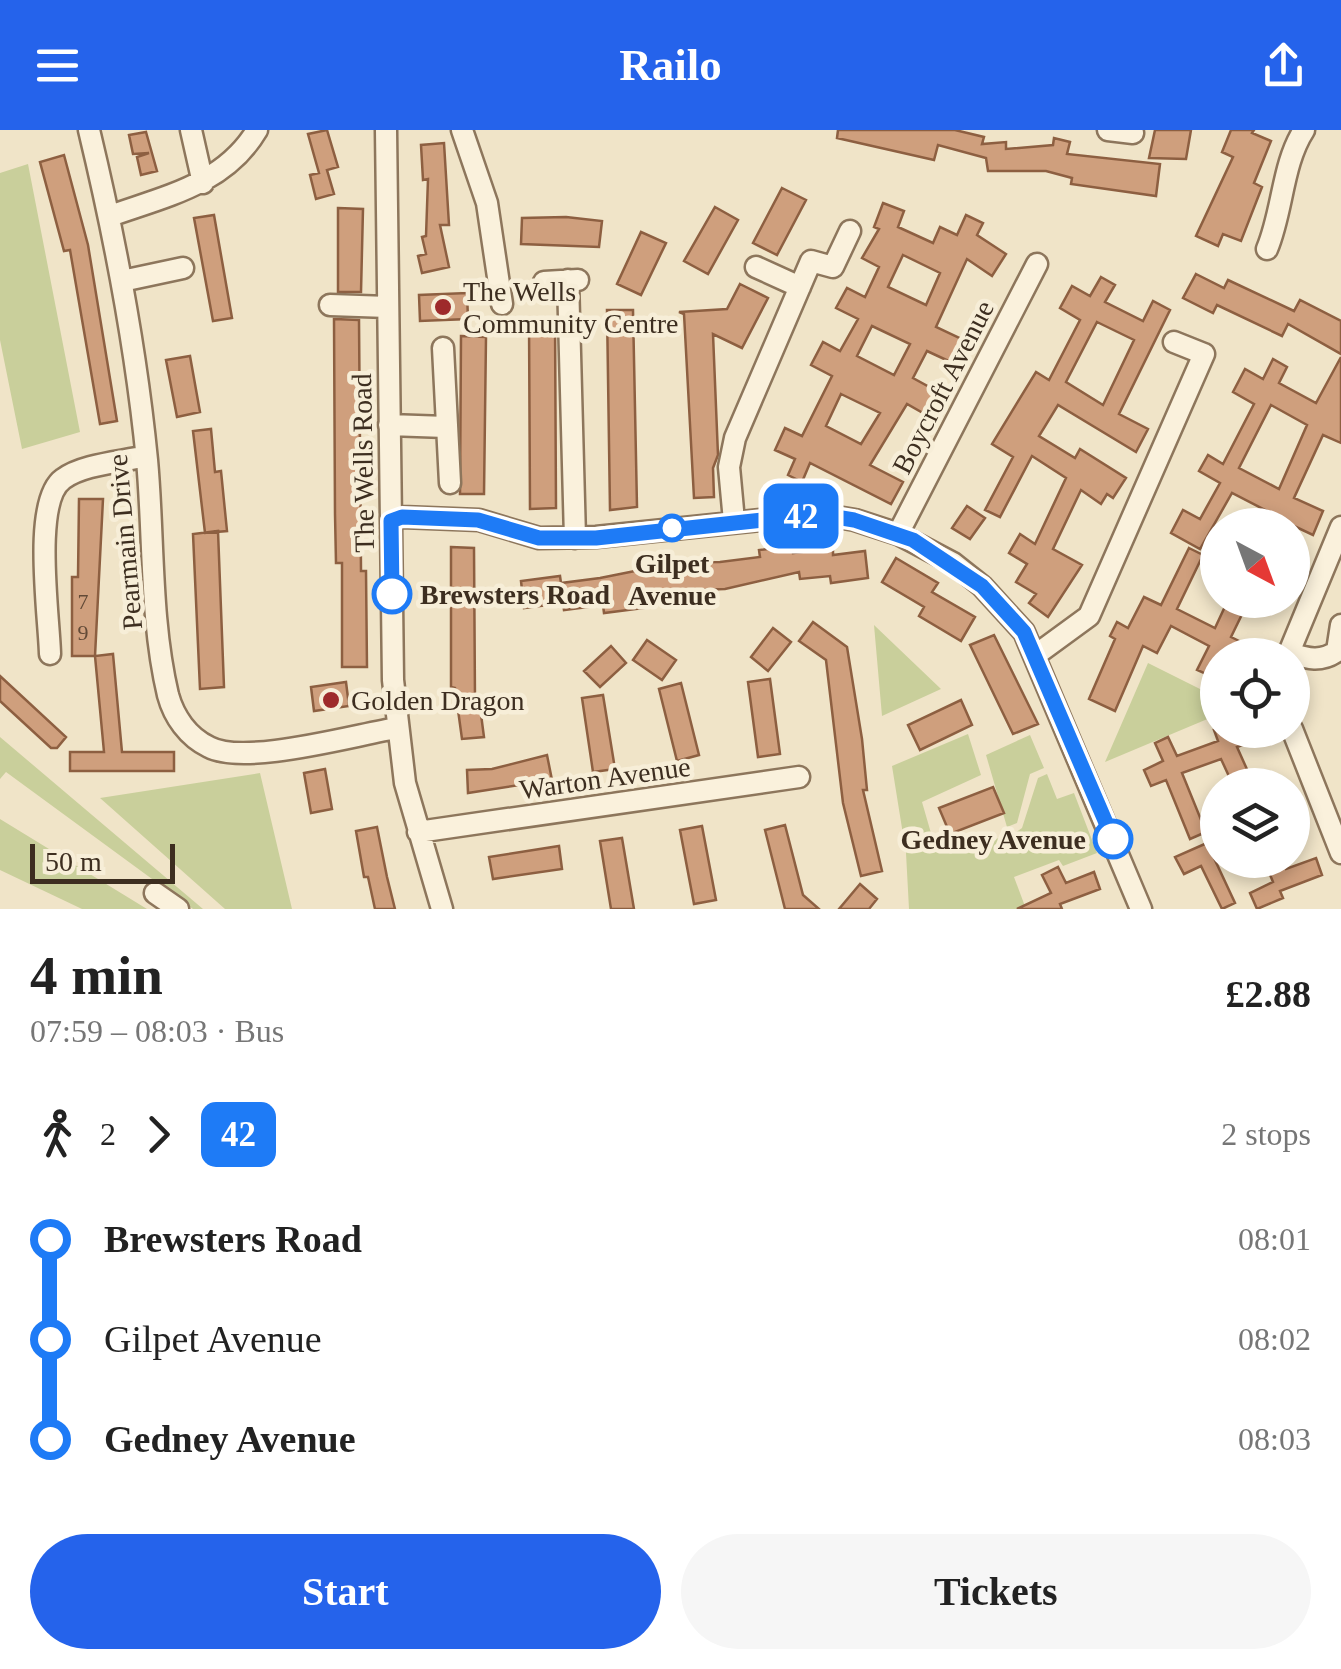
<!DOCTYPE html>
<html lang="en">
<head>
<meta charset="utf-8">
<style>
	:root { --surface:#fff; --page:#f6f6f6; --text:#222; --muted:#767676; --accent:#2563eb }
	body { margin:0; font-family:"Times New Roman",serif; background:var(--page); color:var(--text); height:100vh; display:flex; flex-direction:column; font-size:38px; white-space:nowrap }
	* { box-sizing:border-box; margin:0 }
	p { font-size:32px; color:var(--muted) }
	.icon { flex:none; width:55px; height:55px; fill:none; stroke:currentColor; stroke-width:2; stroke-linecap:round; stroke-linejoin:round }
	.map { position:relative; height:779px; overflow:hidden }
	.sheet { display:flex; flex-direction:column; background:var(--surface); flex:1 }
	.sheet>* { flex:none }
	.badge { padding:0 20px; border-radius:15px; font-size:35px; line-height:65px }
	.needle { width:65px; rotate:139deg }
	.controls { position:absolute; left:1200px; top:378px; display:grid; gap:20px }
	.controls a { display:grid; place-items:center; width:110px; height:110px; border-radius:50%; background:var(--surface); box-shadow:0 5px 15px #0003; font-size:50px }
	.scale { position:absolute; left:30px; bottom:25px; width:145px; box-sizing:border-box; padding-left:10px; border:5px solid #3d2e20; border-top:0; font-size:28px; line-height:35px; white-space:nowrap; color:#3d2e20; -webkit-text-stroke:8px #f7eed8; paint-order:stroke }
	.map>.badge { position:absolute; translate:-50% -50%; box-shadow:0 0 0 5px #fff }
	.legs { display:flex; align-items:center; gap:15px; height:110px; padding:0 30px; font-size:32px }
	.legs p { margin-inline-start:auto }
	.overview { display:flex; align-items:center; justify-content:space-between; height:170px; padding:0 30px }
	h1 { font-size:55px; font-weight:800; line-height:75px }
	.cta { display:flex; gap:20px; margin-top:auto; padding:20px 30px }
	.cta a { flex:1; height:115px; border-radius:60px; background:var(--accent); color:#fff; font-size:40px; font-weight:800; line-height:115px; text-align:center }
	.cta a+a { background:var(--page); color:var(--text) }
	ul { padding:0 30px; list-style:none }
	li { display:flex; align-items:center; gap:35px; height:100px; font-size:38px }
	li i { display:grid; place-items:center; width:15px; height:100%; margin:0 12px; background:currentColor }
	li i::after { content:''; width:25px; height:25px; margin:-12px; border:8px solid; border-radius:50%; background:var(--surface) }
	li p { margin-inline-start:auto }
	li:first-child i { background:linear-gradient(#0000 50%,currentColor 0) }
	li:last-child i { background:linear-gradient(currentColor 50%,#0000 0) }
	header { display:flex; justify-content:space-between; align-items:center; height:130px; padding:0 30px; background:var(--accent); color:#fff; font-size:45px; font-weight:800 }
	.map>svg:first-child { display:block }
	.green { fill:#c9cf9b }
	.building { fill:#cf9f7d; stroke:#8d5f41; stroke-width:2.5; fill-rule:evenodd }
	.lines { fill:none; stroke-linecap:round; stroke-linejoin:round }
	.minor-casing { stroke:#8d765c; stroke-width:25 }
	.minor { stroke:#faf1dc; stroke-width:20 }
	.line-1-casing { stroke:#fff; stroke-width:22 }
	.line-1 { stroke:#1e7bf6; stroke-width:15 }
	.poi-dot { fill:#9e2a2b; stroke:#f7eed8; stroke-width:4 }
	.stop-1-dot { fill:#fff; stroke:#1e7bf6; stroke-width:5 }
	.labels { text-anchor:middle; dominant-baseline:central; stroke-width:9; stroke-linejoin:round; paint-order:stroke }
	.number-label { font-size:22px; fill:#624a37 }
	.poi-label { font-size:28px; fill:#3d2e20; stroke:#f7eed8; text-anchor:start }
	.street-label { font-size:28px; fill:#3d2e20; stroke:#f7eed8 }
	.stop-label { font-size:28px; font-weight:bold; fill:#3d2e20; stroke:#f7eed8 }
</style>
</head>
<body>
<header><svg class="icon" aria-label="menu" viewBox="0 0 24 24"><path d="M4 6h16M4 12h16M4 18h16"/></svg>Railo<svg class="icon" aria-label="share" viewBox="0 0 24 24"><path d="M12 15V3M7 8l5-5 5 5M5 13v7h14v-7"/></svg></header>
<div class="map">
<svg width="1341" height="779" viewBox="0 0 1341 779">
	<rect width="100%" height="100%" fill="#f0e4c8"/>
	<path class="green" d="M28,34l52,268 -58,17 -22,-109v-167z
		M874,495l67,64 -59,27z
		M1148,533l68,34 1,18 -112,47z
		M968,604l13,41 -59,27 13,45 74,-10 13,-9 16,-50 9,-4 10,25 17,-6 23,60 -34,13 -4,-6 -45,17 12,32h-117l-3,-56 -14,-87z
		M1030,605l14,33 -14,6 -13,49 -10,4 -21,-72z
		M0,607l203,172h-10l-187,-137 -6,7z
		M260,643l32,136h-67l-125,-111z
		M0,689l147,90h-65l-82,-39z"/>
	<path class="building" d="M327,0l11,37 -11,3 7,24 -18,5 -6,-24 9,-2 -11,-39z
		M838,0h117l29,7 -2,7 24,-2v7l47,-4 1,-7 16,4 -3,12 93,10 -4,32 -85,-12 1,-6 -26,-7h-58l-2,-13 -48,-13 -4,15 -97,-22z
		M1155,0h36l-5,29 -37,-1z
		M1231,0h23l-2,3 19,8 -17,42 8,4 -21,54 -18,-7 -5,12 -22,-10 37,-79 -11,-5z
		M146,2l11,39 -16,4 -4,-18 12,-4 -16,1 -4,-19z
		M444,13l5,82h-9l9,42 -27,6 -4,-17 8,-2 -4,-17 4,-1 2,-57 -5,1 -2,-35z
		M64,25l24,90 29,176 -17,3 -30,-174 -6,1 -24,-89z
		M782,58l24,12 -29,55 -24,-12z
		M883,73l21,8 -6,16 35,16 7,-16 17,8 9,-20 17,8 -6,12 29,19 -14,22 -25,-17 -31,68 30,14 -11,23 -28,-13 -14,27 29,16 -12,23 -23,-13 -37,61 33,17 -12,22 -81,-41 -8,19 -14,-7 7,-16 -20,-9 10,-22 17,8 30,-60 -21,-11 12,-23 17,9 18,-32 -22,-11 11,-20 18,9 14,-30 -17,-9 17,-29 -5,-2zM903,125l37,18 -14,32 -38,-18zM872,196l38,18 -16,31 -37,-19zM841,264l39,19 -19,31 -35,-18z
		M715,77l23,13 -30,54 -24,-13z
		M338,78l25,1 -2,83h-23z
		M214,85l18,103 -19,3 -19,-103z
		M566,87l36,4 -3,26 -78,-3 1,-26z
		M641,102l25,11 -25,52 -24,-11z
		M1196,144l28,14 4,-8 66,31 6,-11 41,21v33l-53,-30 -6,12 -65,-31 -4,8 -30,-15z
		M1101,147l14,8 -10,17 38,19 10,-20 17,9 -51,104 29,15 -12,23 -78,-47 -19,31 36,22 5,-9 46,29 -13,20 -6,-4 -6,10 -20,-14 -28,59 29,16 -34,52 -19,-14 7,-9 -20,-12 11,-18 -18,-11 11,-19 15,10 31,-66 -34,-22 -32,61 -15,-7 28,-53 -21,-13 44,-72 13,8 31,-60 -20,-12 12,-22 18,10zM1097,192l37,18 -31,65 -37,-23z
		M740,154l28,14 -26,50 -29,-14 5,121 -5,13 1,29 -20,1 -10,-184 -5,-2 48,-3z
		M467,163l1,26 -48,2 -1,-26z
		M607,180h26l4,197 -27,3z
		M555,188l1,190 -26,1 -1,-190z
		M334,189l25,1 2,251h5l1,96h-25v-104h-6l-1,-49z
		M461,206l25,1 -2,157h-24z
		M190,226l10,56 -23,5 -11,-57z
		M1341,227v86l-18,-8 -29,63 29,13 -10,24 -21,-10h-30l7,-13 -37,-19 -32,56 -29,-16 12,-23 17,9 20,-36 -21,-12 9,-16 15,9 31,-60 -21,-12 12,-23 18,10 10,-20 14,8 -8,16 37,20zM1271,275l36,20 -28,64 -40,-21z
		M211,299l4,43 6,-1 6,60 -22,2 -12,-102z
		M79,369h24l-8,157h-23v-79h6z
		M967,376l18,12 -15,21 -18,-11z
		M218,401l6,156 -24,2 -7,-155z
		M792,416l1,7 40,-5v7l32,-4 3,27 -37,5 -1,-7 -30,3 -1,-7 -74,17 -83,3 2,16 -40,5 -1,-8 -39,5 -1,-7 -39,5 -3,-27 39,-5 1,7 39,-5 50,-10 -1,-5 71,-1 40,-5 -1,-7z
		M451,417l23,1 1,152 4,-1 5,38 -22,2 -7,-51 -4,-1z
		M1189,418l14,7 -26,54 38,19 13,-28h21l-18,37 37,18h-50l-5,22 -16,-7 12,-24 -38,-20 -14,27 -14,-7 -28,65 -26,-12 26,-60 -5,-3 7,-14 11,6 16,-31 17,8z
		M896,428l42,25 -6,9 43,25 -14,24 -42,-25 5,-9 -42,-25z
		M813,492l34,25 15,92 5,51h-4l19,81 -21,5 -18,-73 -17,-143 -27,-19z
		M773,498l18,14 -23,29 -17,-14z
		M994,505l44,89 -25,10 -43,-89z
		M647,510l29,20 -14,20 -29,-20z
		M611,516l15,17 -26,24 -16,-16z
		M113,524l9,98h52v19h-104v-19h34l-9,-96z
		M0,546l66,61 -9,11h-6l-51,-47z
		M770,549l10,75 -22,3 -10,-75z
		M346,552l3,24 -35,5 -3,-24z
		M681,553l18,72 -22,6 -18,-72z
		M603,565l12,74 -22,3 -11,-74z
		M961,570l11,25 -52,25 -12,-25z
		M1214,600l65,2 -42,15 17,38h-21l-12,-26 -39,14 24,59 -16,7 -24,-59 -15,6 -7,-16 19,-9 -8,-18 13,-6 9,19 41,-15z
		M547,625l5,25 -84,13 -1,-23 25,-1z
		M325,639l7,40 -21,4 -7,-40z
		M993,657l11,26 -54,21 -11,-26z
		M785,695l18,70 16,14h-34l-20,-79z
		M702,696l14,74 -22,4 -14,-74z
		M377,697l10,50 8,32h-20l-7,-32h-4l-8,-46z
		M622,708l12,71h-23l-11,-68z
		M1207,713l28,60 -13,6 -21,-43 -17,8 -9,-17z
		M559,716l3,23 -69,10 -4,-22z
		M1316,728l6,17 -42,16 3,7 -26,11 -7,-16 23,-11 -9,-22h18l4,9z
		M1058,737l8,16 28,-11 6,17 -40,15 2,5h-45l34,-16 -9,-18z
		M860,754l17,15 -8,10h-30z"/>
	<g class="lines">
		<defs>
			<path id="minor" d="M89,0c26,108 47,218 58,330 7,76 3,160 21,235 6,22 20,42 41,52 36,19 145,-12 188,-19
				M191,0l12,53
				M386,0l7,550 12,103 37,126
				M462,0l25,73 15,101
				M1108,0l25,3
				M110,86c56,-20 115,-32 147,-86
				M1267,119c16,-38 15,-85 37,-119
				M756,137l44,20
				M568,150l7,258
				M122,151l61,-13
				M544,152l34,-2
				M330,175l58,2
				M443,218l7,135
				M389,295l57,2
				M391,391l11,-4 77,3 60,18 57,-1 223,-23 36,6 43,14 55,29 29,23 42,46 117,277
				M734,391l-5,-54 6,-29 76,-177 22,6 17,-36
				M898,404l139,-270
				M1289,523c17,5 32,10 48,-2l4,-26
				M50,524c-1,-39 -18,-153 13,-175 20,-15 59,-17 83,-23
				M1037,524l52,-38 115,-262 -30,-12
				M1288,525l53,-128
				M1292,599l49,124
				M418,702l381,-55
				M155,763l23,16"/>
		</defs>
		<use href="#minor" class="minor-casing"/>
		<use href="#minor" class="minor"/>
	</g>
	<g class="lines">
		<defs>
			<path id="line-1" d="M392,464l-1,-73 11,-4 76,3 61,18h57l222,-24 36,6 59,20 69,46 42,46 89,207"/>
		</defs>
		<use href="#line-1" class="line-1-casing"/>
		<use href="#line-1" class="line-1"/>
	</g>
	<g class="poi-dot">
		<circle cx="443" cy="177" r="10"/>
		<circle cx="331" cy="570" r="10"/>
	</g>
	<g class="stop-1-dot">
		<circle cx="672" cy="398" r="12"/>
		<circle cx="392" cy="464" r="18"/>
		<circle cx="1113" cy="709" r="18"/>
	</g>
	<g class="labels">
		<g class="number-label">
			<text x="83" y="471">7</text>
			<text x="83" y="502">9</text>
		</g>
		<g class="poi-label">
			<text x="463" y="161">The Wells<tspan x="463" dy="32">Community Centre</tspan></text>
			<text x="351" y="570">Golden Dragon</text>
		</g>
		<g class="street-label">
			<text transform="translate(943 257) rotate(-63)">Boycroft Avenue</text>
			<text transform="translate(363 333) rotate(-91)">The Wells Road</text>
			<text transform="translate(125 412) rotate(-95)">Pearmain Drive</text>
			<text transform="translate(605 648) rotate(-8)">Warton Avenue</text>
		</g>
		<g class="stop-label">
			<text x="672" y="433">Gilpet<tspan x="672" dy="32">Avenue</tspan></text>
			<text x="420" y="464" text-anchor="start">Brewsters Road</text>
			<text x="1086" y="709" text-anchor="end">Gedney Avenue</text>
		</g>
	</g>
</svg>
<div class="controls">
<a><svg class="needle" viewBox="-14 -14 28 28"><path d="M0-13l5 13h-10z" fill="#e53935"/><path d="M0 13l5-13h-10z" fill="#767676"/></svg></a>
<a><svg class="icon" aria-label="locate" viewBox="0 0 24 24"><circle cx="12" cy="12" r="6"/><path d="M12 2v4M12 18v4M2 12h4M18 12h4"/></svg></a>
<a><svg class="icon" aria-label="layers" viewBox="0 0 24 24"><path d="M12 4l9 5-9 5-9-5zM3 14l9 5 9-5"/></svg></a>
</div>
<div class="scale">50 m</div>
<b class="badge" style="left:801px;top:386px;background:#1e7bf6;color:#fff">42</b>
</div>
<section class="sheet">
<div class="overview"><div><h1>4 min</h1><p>07:59 – 08:03 · Bus</p></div><b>£2.88</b></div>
<div class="legs"><svg class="icon" aria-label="walk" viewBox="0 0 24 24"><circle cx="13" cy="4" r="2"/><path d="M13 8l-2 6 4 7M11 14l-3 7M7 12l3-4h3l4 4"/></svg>2<svg class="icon" aria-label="forward" viewBox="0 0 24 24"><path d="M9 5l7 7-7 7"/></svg><b class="badge" style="background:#1e7bf6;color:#fff">42</b><p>2 stops</p></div>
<ul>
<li><i style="color:#1e7bf6"></i><b>Brewsters Road</b><p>08:01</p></li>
<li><i style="color:#1e7bf6"></i><span>Gilpet Avenue</span><p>08:02</p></li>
<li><i style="color:#1e7bf6"></i><b>Gedney Avenue</b><p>08:03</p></li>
</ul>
<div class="cta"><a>Start</a><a>Tickets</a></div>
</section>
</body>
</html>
